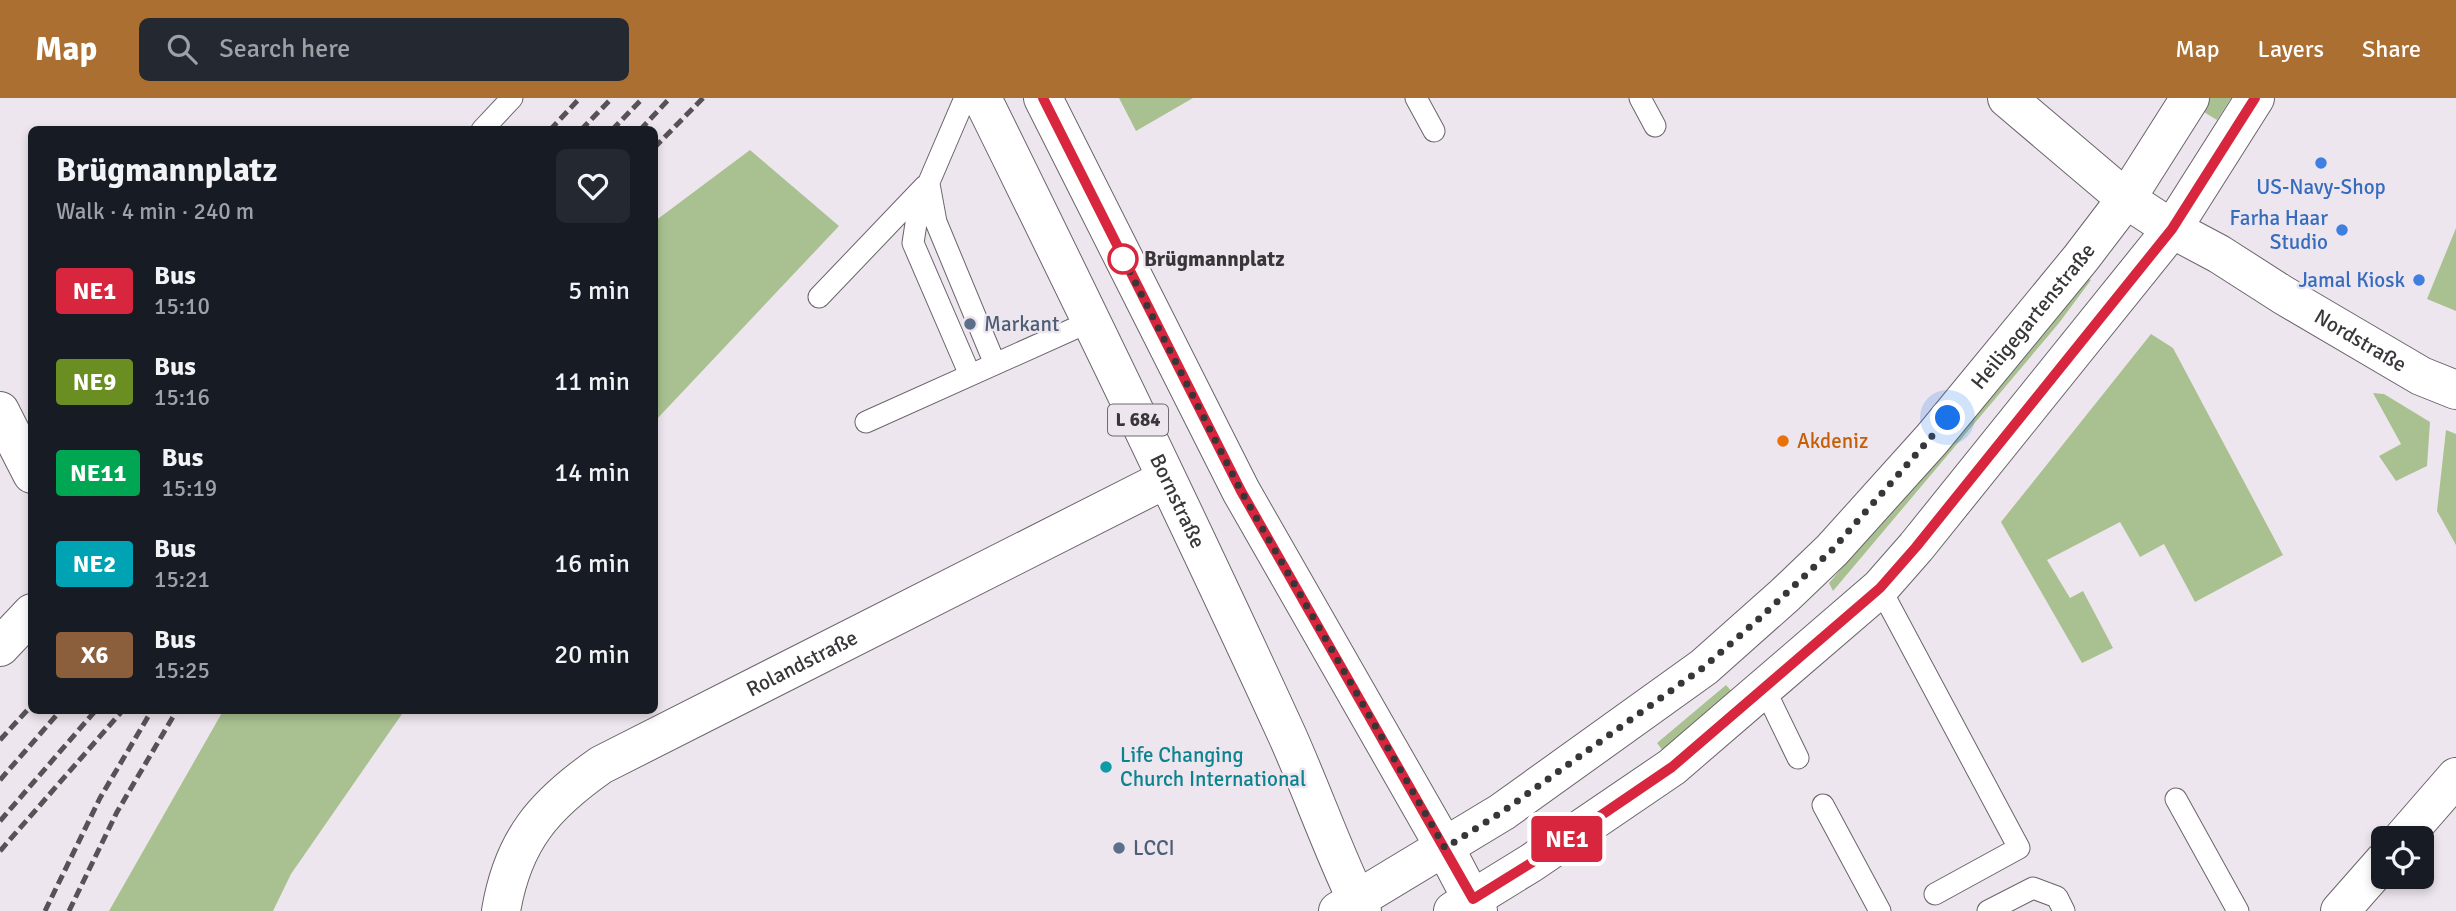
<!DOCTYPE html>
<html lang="en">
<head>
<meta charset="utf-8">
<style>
	:root { --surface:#171b24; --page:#242831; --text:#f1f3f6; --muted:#9ea1a6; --accent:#ab6f32 }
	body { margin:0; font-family:Signika,sans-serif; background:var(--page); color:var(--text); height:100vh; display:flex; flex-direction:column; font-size:26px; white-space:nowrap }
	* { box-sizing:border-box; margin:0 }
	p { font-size:23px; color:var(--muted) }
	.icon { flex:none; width:38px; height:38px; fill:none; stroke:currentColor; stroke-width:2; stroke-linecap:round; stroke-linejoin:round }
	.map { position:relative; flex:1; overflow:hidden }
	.sheet { position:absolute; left:28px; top:28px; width:630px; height:588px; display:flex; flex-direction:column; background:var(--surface); border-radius:10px; box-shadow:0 4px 10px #0003 }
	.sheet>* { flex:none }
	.badge { padding:0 14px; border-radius:5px; font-size:24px; line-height:46px }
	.tools { position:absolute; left:2371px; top:728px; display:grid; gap:14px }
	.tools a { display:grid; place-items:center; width:63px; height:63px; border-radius:10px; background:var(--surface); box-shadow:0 4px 10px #0003; font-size:35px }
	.you { position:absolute; width:35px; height:35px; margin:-18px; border:5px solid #fff; border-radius:50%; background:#1a73e8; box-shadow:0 0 0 10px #1a73e833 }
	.map>.badge { position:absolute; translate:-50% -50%; box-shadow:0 0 0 4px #fff }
	.round { display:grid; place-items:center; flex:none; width:74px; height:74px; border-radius:10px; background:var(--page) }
	.overview { display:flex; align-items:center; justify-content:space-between; height:119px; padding:0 28px }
	h1 { font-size:33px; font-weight:800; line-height:52px }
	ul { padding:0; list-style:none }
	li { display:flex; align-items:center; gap:21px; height:91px; padding:0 28px }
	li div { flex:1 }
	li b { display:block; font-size:26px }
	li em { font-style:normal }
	li .badge { min-width:77px; font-weight:700; text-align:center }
	header { display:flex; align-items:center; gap:42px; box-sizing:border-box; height:98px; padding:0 35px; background:var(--accent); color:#fff }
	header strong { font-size:33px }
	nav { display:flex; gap:38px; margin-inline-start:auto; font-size:24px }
	.search { width:490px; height:63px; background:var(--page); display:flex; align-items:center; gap:18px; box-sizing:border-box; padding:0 24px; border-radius:10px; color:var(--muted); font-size:26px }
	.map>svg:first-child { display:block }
	.green { fill:#a9c190 }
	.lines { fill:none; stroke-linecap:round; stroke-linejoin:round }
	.lane-casing { stroke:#6b646b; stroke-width:23 }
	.street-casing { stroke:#6b646b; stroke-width:40 }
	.secondary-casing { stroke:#6b646b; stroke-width:40 }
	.primary-casing { stroke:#6b646b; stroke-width:40 }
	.lane { stroke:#fff; stroke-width:21 }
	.street { stroke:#fff; stroke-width:38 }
	.secondary { stroke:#fff; stroke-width:38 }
	.primary { stroke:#fff; stroke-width:38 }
	.rail { stroke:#565256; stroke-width:5; stroke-dasharray:10 5; stroke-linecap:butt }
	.line-casing { stroke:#fff; stroke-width:16 }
	.line { stroke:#d7263d; stroke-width:10 }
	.walk { stroke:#393639; stroke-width:7; stroke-dasharray:0 12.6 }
	.shop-dot { fill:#3f7fe0; stroke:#eee6ee; stroke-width:2.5 }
	.stop-dot { fill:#fff; stroke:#d7263d; stroke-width:3.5 }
	.service-dot { fill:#5c6f8a; stroke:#eee6ee; stroke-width:2.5 }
	.food-dot { fill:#e8710a; stroke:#eee6ee; stroke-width:2.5 }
	.culture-dot { fill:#0f9aa8; stroke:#eee6ee; stroke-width:2.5 }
	.labels { text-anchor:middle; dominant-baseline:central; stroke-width:5; stroke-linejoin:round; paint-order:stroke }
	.shield { fill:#eee6ee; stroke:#6f6b6f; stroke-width:2 }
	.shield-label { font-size:19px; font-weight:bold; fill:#393639 }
	.shop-label { font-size:21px; fill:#366cbe; stroke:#eee6ee; text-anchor:end }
	.stop-label { font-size:21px; font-weight:bold; fill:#393639; stroke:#eee6ee; text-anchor:start }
	.street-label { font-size:21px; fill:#393639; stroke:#eee6ee }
	.service-label { font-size:21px; fill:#4e5e75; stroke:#eee6ee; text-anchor:start }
	.food-label { font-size:21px; fill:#c56008; stroke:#eee6ee; text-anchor:start }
	.culture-label { font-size:21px; fill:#0d838f; stroke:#eee6ee; text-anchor:start }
</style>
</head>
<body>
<header>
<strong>Map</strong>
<div class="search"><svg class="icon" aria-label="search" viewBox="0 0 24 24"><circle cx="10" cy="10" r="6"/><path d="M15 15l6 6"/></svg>Search here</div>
<nav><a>Map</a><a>Layers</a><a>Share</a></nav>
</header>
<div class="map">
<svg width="2456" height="813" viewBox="0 0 2456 813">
	<rect width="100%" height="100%" fill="#eee6ee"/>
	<path class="green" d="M1119,0h74l-57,33z
		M2206,0h25l-14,22 -18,-11z
		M750,52l89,76 -184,195v-200z
		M2456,130v83l-29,-12z
		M2082,177l9,5 -32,43 -226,268 -4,-8 134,-156z
		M2151,236l22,14 110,207 -88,47 -31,-58 -24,13 -20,-35 -73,38 23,38 13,-7 30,57 -31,15 -81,-141z
		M2373,295l11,1 46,28 -3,44 -31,15 -17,-25 22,-12z
		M2446,332l10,4v111l-19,-34z
		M1726,587l8,9 -71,57 -6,-8z
		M223,613h181l-113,163 -18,37h-164z"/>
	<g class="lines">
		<defs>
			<path id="lane" d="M965,0l-36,84 -12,35 -4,26 57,132
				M1416,0l18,33
				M1640,0l15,28
				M482,32l30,-32
				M929,86l7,38 59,142
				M819,199l106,-111
				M866,324l225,-101
				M1880,490l139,260 -84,46
				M1764,590l34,70
				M2176,701l62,112
				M1823,707l57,106
				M1988,813l45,-23 24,9 7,14"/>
			<g id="street">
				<path id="s1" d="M2007,0l119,101 46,30 47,25 64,41 138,81 35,14"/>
				<path d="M0,313l32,63"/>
				<path d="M0,549l32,-34"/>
				<path d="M2403,740l53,-61"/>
				<path id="s2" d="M501,813c12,-71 43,-106 100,-146l565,-286"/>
				<path d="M2340,813l44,-50"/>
			</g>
			<g id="secondary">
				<path id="s3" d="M1338,813l164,-99 202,-145 81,-72 47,-45 100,-111 149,-181 45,-59 64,-101"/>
				<path d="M1453,813l78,-48 141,-96 208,-179 36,-41 256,-318 83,-131"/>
			</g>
			<g id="primary">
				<path id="s4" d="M982,0c104,211 207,423 305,637 26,58 47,119 75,176"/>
				<path d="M1043,0l198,393 204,357 33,63"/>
			</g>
		</defs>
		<use href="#lane" class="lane-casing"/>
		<use href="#street" class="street-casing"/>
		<use href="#secondary" class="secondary-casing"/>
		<use href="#primary" class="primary-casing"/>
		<use href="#lane" class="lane"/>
		<use href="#street" class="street"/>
		<use href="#secondary" class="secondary"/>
		<use href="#primary" class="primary"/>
		<path class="rail" d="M550,32l30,-32
			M581,32l31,-32
			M612,32l31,-32
			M640,32l30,-32
			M654,50l49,-50
			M0,642l32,-35
			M0,682l61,-70
			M0,723l96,-111
			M0,753l123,-141
			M45,813l55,-113 52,-88
			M69,813l48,-99 60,-102"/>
	</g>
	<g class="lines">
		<defs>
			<path id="line" d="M1043,0l198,393 232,408 58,-36 141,-96 208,-179 36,-41 256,-318 83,-131"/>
		</defs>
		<use href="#line" class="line-casing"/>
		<use href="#line" class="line"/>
		<path class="walk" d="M1123,161l-2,-5 120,237 204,357 57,-36 202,-145 57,-50 71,-67 116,-132"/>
	</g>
	<g class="shop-dot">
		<circle cx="2321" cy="65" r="7"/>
		<circle cx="2342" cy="132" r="7"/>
		<circle cx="2419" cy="182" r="7"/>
	</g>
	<circle class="stop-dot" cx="1123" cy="161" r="14"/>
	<g class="service-dot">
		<circle cx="970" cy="226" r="7"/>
		<circle cx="1119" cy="750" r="7"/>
	</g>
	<circle class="food-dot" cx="1783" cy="343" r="7"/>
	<circle class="culture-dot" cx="1106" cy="669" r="7"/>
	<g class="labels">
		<rect class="shield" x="1108" y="306.5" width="60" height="31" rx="5"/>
		<g class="shield-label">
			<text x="1138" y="322">L 684</text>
		</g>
		<g class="shop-label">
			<text x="2321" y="89" text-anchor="middle">US-Navy-Shop</text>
			<text x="2328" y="120">Farha Haar<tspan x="2328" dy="24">Studio</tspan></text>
			<text x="2405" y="182">Jamal Kiosk</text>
		</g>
		<g class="stop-label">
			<text x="1144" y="161">Brügmannplatz</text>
		</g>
		<g class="street-label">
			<text stroke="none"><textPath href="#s3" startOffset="922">Heiligegartenstraße</textPath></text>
			<text stroke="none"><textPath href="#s1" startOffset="430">Nordstraße</textPath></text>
			<text stroke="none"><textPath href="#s4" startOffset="448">Bornstraße</textPath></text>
			<text stroke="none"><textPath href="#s2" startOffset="408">Rolandstraße</textPath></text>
		</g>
		<g class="service-label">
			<text x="984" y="226">Markant</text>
			<text x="1133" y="750">LCCI</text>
		</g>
		<g class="food-label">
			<text x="1797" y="343">Akdeniz</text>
		</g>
		<g class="culture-label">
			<text x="1120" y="657">Life Changing<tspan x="1120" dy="24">Church International</tspan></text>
		</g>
	</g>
</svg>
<div class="tools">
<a><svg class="icon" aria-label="locate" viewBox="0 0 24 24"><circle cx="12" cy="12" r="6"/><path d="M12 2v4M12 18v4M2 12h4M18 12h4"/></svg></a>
</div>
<div class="you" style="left:1948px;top:320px"></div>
<b class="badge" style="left:1567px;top:741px;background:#d7263d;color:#fff">NE1</b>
<section class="sheet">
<div class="overview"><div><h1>Brügmannplatz</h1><p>Walk · 4 min · 240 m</p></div><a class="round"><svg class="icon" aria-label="heart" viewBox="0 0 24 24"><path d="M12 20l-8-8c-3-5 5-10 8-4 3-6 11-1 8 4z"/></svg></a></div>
<ul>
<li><span class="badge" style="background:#d7263d;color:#fff">NE1</span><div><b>Bus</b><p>15:10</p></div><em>5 min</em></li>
<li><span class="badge" style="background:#6b8e23;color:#fff">NE9</span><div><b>Bus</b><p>15:16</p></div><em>11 min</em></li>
<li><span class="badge" style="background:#00a651;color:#fff">NE11</span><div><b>Bus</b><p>15:19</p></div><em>14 min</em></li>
<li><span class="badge" style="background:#00a3b4;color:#fff">NE2</span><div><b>Bus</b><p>15:21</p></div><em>16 min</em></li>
<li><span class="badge" style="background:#8b5e3c;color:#fff">X6</span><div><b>Bus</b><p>15:25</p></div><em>20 min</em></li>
</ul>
</section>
</div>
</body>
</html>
